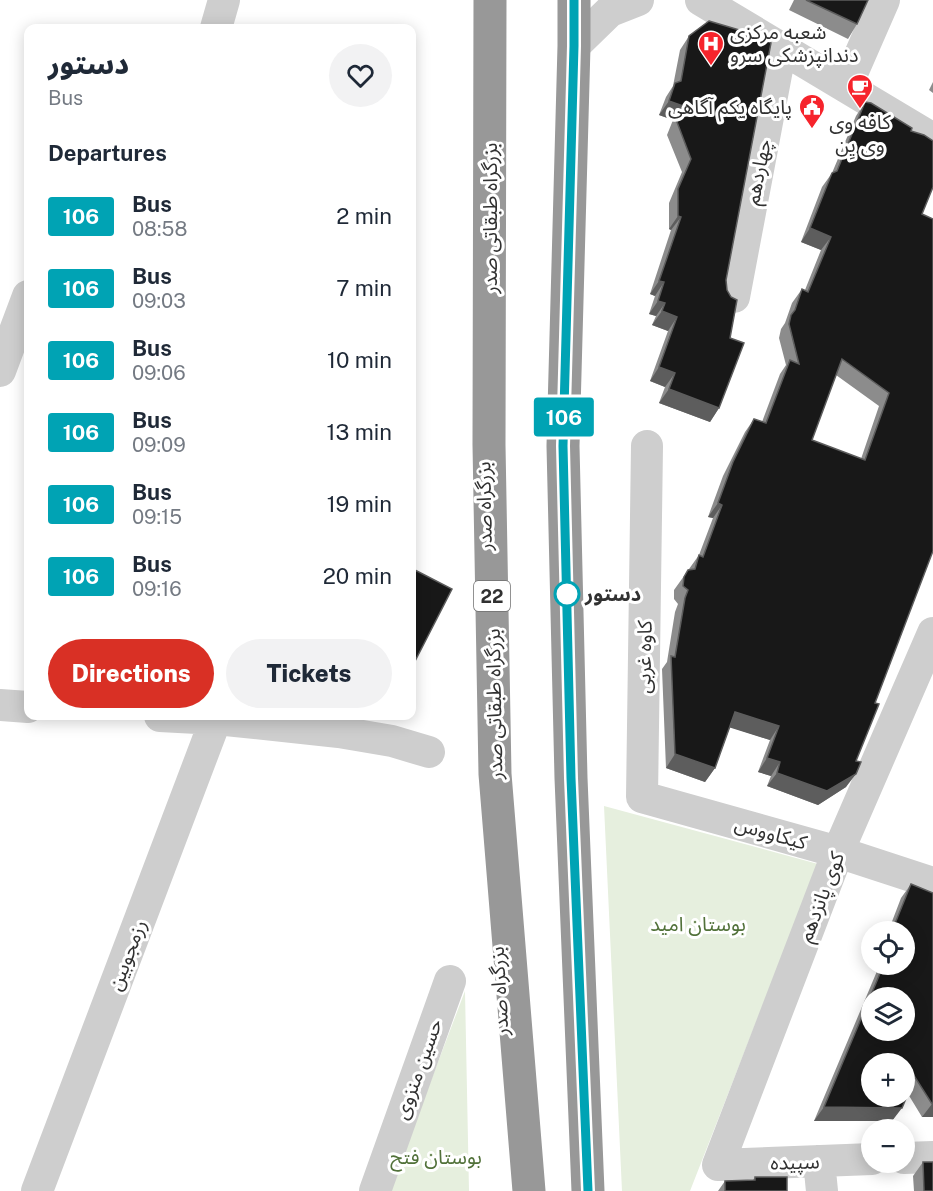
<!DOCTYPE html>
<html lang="en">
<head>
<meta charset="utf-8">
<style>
	:root { --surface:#fff; --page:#f2f2f3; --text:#1f2937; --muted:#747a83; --accent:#d93025 }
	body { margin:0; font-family:"Public Sans","Noto Sans Arabic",sans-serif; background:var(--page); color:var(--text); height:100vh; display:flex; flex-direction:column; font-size:22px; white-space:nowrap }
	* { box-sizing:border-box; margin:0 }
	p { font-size:20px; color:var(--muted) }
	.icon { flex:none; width:33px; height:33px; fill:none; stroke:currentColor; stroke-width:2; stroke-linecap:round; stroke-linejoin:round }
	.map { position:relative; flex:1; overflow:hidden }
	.drawer { position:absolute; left:24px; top:24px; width:392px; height:696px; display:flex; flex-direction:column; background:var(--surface); border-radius:12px; box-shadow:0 3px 15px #0003 }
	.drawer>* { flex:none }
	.badge { padding:0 12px; border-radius:4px; font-size:21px; line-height:39px }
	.fabs { position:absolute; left:861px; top:921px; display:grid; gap:12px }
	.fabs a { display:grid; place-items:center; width:54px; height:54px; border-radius:50%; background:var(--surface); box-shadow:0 3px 15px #0003; font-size:30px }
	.map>.badge { position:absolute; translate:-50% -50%; box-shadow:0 0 0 3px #fff }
	h2 { padding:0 24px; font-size:22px; line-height:54px }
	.round { display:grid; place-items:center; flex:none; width:63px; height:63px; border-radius:32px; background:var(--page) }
	.summary { display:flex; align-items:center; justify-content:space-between; height:102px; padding:0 24px }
	h1 { font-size:28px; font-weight:800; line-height:45px }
	.button { display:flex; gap:12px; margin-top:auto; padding:12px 24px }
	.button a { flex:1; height:69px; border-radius:36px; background:var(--accent); color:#fff; font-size:24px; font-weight:800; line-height:69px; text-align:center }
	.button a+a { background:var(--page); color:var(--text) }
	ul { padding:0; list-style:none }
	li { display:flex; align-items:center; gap:18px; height:72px; padding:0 24px }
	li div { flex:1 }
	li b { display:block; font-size:22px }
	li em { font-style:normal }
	li .badge { min-width:66px; font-weight:700; text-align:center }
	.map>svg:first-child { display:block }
	.green { fill:#e6efde }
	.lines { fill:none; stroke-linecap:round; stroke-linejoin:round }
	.minor { stroke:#cecece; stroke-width:32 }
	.highway { stroke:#989898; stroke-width:33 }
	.wall { fill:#8c8c8c; fill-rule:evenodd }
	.shaded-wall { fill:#5d5d5d }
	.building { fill:#181818; stroke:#5d5d5d; stroke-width:1.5; fill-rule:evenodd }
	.line-casing { stroke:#fff; stroke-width:14 }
	.line { stroke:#00a3b4; stroke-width:9 }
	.stop-dot { fill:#fff; stroke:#00a3b4; stroke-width:3 }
	.labels { text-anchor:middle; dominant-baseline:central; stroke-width:6; stroke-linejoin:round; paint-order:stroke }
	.shield { fill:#fff; stroke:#6f6f6f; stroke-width:1.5 }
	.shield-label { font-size:18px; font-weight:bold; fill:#313131 }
	.poi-label { font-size:20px; fill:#313131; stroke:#fff; text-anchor:start }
	.street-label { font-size:20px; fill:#313131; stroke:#fff }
	.stop-label { font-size:20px; font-weight:bold; fill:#313131; stroke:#fff; text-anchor:start }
	.park-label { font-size:20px; fill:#517139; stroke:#fff }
</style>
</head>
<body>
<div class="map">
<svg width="933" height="1191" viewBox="0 0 933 1191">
	<rect width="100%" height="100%" fill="#fff"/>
	<path class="green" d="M604,806l214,58 -128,327h-68z
		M465,991l4,200h-80z"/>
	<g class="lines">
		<path class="minor" d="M701,0l232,139
			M216,28l8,-28
			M574,46l36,-35 28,-11
			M846,87l38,-87
			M734,297l47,-249
			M0,371l28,-75
			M647,446l-5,351 196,55 95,31
			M0,705l28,2
			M160,716l56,3 123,13 53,9 37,11
			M904,1158l29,-1
			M872,1159l-154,6 120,-313 95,-219
			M819,1161l3,30
			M37,1191l180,-475
			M375,1191l75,-210"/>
		<path class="highway" d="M490,0l-1,445 6,329 34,417
			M574,0v46l-11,400 8,332 17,413"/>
	</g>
	<path class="wall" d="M794,0h74l-11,24 -9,15 -59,-29z
		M689,36l37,244 4,58 -11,70 -9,14 -51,-19 6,-16 -15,-6 18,-50 -16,-6 4,-9 -7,-2 6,-18 -5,-2 21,-64 -2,-1v-26l13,-31 -15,-37 6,-15 -14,-5 7,-18 7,-11 7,-36z
		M933,82v11l-4,-3z
		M865,102l46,29 11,83 -47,489 -29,84 -28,18 -51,-19 4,-10 -13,-4 12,-32 -40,-13 -15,41 -10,14 -39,-14 -4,-99 5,-7 8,-50 3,-8 -4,-5v-9l25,-35 14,-37 -5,-1 15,-41 22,-44 9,-13 8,3 18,-48 6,-9 -7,-27 2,-9 4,-6 7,-20 10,-14 3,1 16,-40 -20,-8 21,-55 10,-14 24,-57zM836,375l43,31 -18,53 -49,-19z
		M911,884l22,233h-11l-14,-23 -16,27h-78l66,-157h24v-32h-16l13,-34z
		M923,1162l10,29h-19l-1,-15z
		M755,1177l32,14h-69l7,-10 28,-1z"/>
	<path class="shaded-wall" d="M669,101l14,5 -10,14 -14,-5z
		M678,216l3,1 -10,13 -2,-1z
		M810,228l21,9 -10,13 -20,-8z
		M659,281l5,1 -9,14 -5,-2z
		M658,301l7,2 -9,13 -7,-2z
		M662,311l15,6 -9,14 -16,-6z
		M659,367l16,6 -10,14 -15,-6z
		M669,389l50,19 -9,14 -51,-19z
		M718,503l4,2 -9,13 -5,-1z
		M735,712l44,14 -9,14 -45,-14z
		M675,754l40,14 -10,14 -39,-14z
		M767,758l13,4 -9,14 -13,-4z
		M777,773l79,1 -10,13 -28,18 -51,-19z
		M894,926l5,2 -2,4h-7z
		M933,1103v14h-11l10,-13z
		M824,1107l78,1 -10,13h-78z"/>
	<path class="building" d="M806,0h62l-11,24z
		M709,21l47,14 15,8 -45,237 1,10 4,7 6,3 -7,38 14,5 -25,65 -50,-19 6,-16 -16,-6 18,-50 -15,-6 3,-8 -7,-2 6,-19 -5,-1 22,-64 -3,-1v-27l13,-30 -14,-37 6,-16 -14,-5 6,-18 6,-2 8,-45z
		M865,102l6,1 41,25 -1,3 13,4 9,6v46l-11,27 11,5v332l-58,152 4,1 -23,57 5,1 -5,12 -29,17 -50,-18 3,-11 -13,-4 12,-32 -44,-14 -20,56 -40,-14 -4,-98 4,1 10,-59 3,-8 -5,-4 1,-9 4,-7 7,-1 4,-14 4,2 19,-52 -4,-2 15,-41 21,-43 12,4 24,-63 9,4 -10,-40 2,-9 4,-5 7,-21 6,3 23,-55 -21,-9 22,-55 5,-2zM842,359l47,34 -24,67 -53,-20z
		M411,568l41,21 -41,80z
		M911,884l22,9v210l-1,1 -17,-27 -13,31 -78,-1 60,-143h20v-32h-6l1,-4 -5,-2zM872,998h32v32h-32zM872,1064h32v32h-32z
		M923,1162h10v29h-9z
		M755,1177h32v14h-62v-10l30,-1z"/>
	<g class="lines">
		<defs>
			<path id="line" d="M574,0v46l-11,400 8,332 17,413"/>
		</defs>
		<use href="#line" class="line-casing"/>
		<use href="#line" class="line"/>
	</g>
	<defs>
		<symbol id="hospital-pin" viewBox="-11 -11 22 30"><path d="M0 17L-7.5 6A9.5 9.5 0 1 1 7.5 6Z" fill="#f6242c" stroke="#fff"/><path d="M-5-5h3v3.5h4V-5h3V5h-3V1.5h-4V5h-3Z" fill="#fff"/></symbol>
		<symbol id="cafe-pin" viewBox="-11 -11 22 30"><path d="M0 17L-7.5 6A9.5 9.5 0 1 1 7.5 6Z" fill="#f6242c" stroke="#fff"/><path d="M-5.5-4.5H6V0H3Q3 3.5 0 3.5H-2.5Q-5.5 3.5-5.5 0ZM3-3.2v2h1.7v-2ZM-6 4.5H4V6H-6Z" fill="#fff"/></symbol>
		<symbol id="civic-pin" viewBox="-11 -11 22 30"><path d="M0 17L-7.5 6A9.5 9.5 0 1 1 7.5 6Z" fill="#f6242c" stroke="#fff"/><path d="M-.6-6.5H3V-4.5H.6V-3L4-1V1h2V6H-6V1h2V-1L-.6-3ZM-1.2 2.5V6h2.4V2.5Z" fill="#fff"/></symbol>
	</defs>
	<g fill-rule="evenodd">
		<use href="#hospital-pin" x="696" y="29" width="30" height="40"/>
		<use href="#cafe-pin" x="845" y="72" width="30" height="40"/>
		<use href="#civic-pin" x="797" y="92" width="30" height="40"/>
	</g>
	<circle class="stop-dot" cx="567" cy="594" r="12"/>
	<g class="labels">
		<rect class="shield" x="474" y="581" width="36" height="30" rx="4.5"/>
		<g class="shield-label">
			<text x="492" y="596">22</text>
		</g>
		<g class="poi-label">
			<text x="730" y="32">شعبه مرکزی<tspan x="730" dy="23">دندانپزشکی سرو</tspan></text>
			<text x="792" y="107" text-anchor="end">پایگاه یکم آگاهی</text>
			<text x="860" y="122" text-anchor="middle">کافه وی<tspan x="860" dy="23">وی یِن</tspan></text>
		</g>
		<g class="street-label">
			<text transform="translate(758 172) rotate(-79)">چهاردهم</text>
			<text transform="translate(490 218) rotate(-90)">بزرگراه طبقاتی صدر</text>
			<text transform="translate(484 506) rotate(-91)">بزرگراه صدر</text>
			<text transform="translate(644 657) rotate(-89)">کاوه غربی</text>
			<text transform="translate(494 704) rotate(-91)">بزرگراه طبقاتی صدر</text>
			<text transform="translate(771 833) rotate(16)">کیکاووس</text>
			<text transform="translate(821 897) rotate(-69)">کوی پانزدهم</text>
			<text transform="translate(127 955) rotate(-69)">رزمجوبین</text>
			<text transform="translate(499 991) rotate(-93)">بزرگراه صدر</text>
			<text transform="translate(418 1069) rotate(-70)">حسین منزوی</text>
			<text transform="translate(795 1162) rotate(-2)">سپیده</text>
		</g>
		<g class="stop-label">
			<text x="585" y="594">دستور</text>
		</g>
		<g class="park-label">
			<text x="698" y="924">بوستان امید</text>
			<text x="436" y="1157">بوستان فتح</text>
		</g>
	</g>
</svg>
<div class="fabs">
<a><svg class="icon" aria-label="locate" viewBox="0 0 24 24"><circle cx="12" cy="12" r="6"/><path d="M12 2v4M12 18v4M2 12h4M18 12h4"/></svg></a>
<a><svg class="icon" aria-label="layers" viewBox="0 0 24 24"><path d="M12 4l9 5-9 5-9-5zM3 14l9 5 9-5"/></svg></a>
<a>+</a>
<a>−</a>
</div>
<b class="badge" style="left:564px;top:417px;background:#00a3b4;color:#fff">106</b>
<section class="drawer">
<div class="summary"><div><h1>دستور</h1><p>Bus</p></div><a class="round"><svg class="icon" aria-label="heart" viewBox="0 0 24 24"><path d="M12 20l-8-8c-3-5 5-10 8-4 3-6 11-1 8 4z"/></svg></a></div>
<h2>Departures</h2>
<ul>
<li><span class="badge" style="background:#00a3b4;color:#fff">106</span><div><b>Bus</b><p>08:58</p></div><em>2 min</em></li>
<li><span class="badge" style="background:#00a3b4;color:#fff">106</span><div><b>Bus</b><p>09:03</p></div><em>7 min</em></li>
<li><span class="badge" style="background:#00a3b4;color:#fff">106</span><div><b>Bus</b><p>09:06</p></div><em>10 min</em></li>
<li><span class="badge" style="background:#00a3b4;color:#fff">106</span><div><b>Bus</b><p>09:09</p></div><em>13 min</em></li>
<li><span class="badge" style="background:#00a3b4;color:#fff">106</span><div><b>Bus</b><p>09:15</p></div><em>19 min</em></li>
<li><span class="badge" style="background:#00a3b4;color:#fff">106</span><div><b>Bus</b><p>09:16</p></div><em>20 min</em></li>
</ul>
<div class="button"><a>Directions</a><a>Tickets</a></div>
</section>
</div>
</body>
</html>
